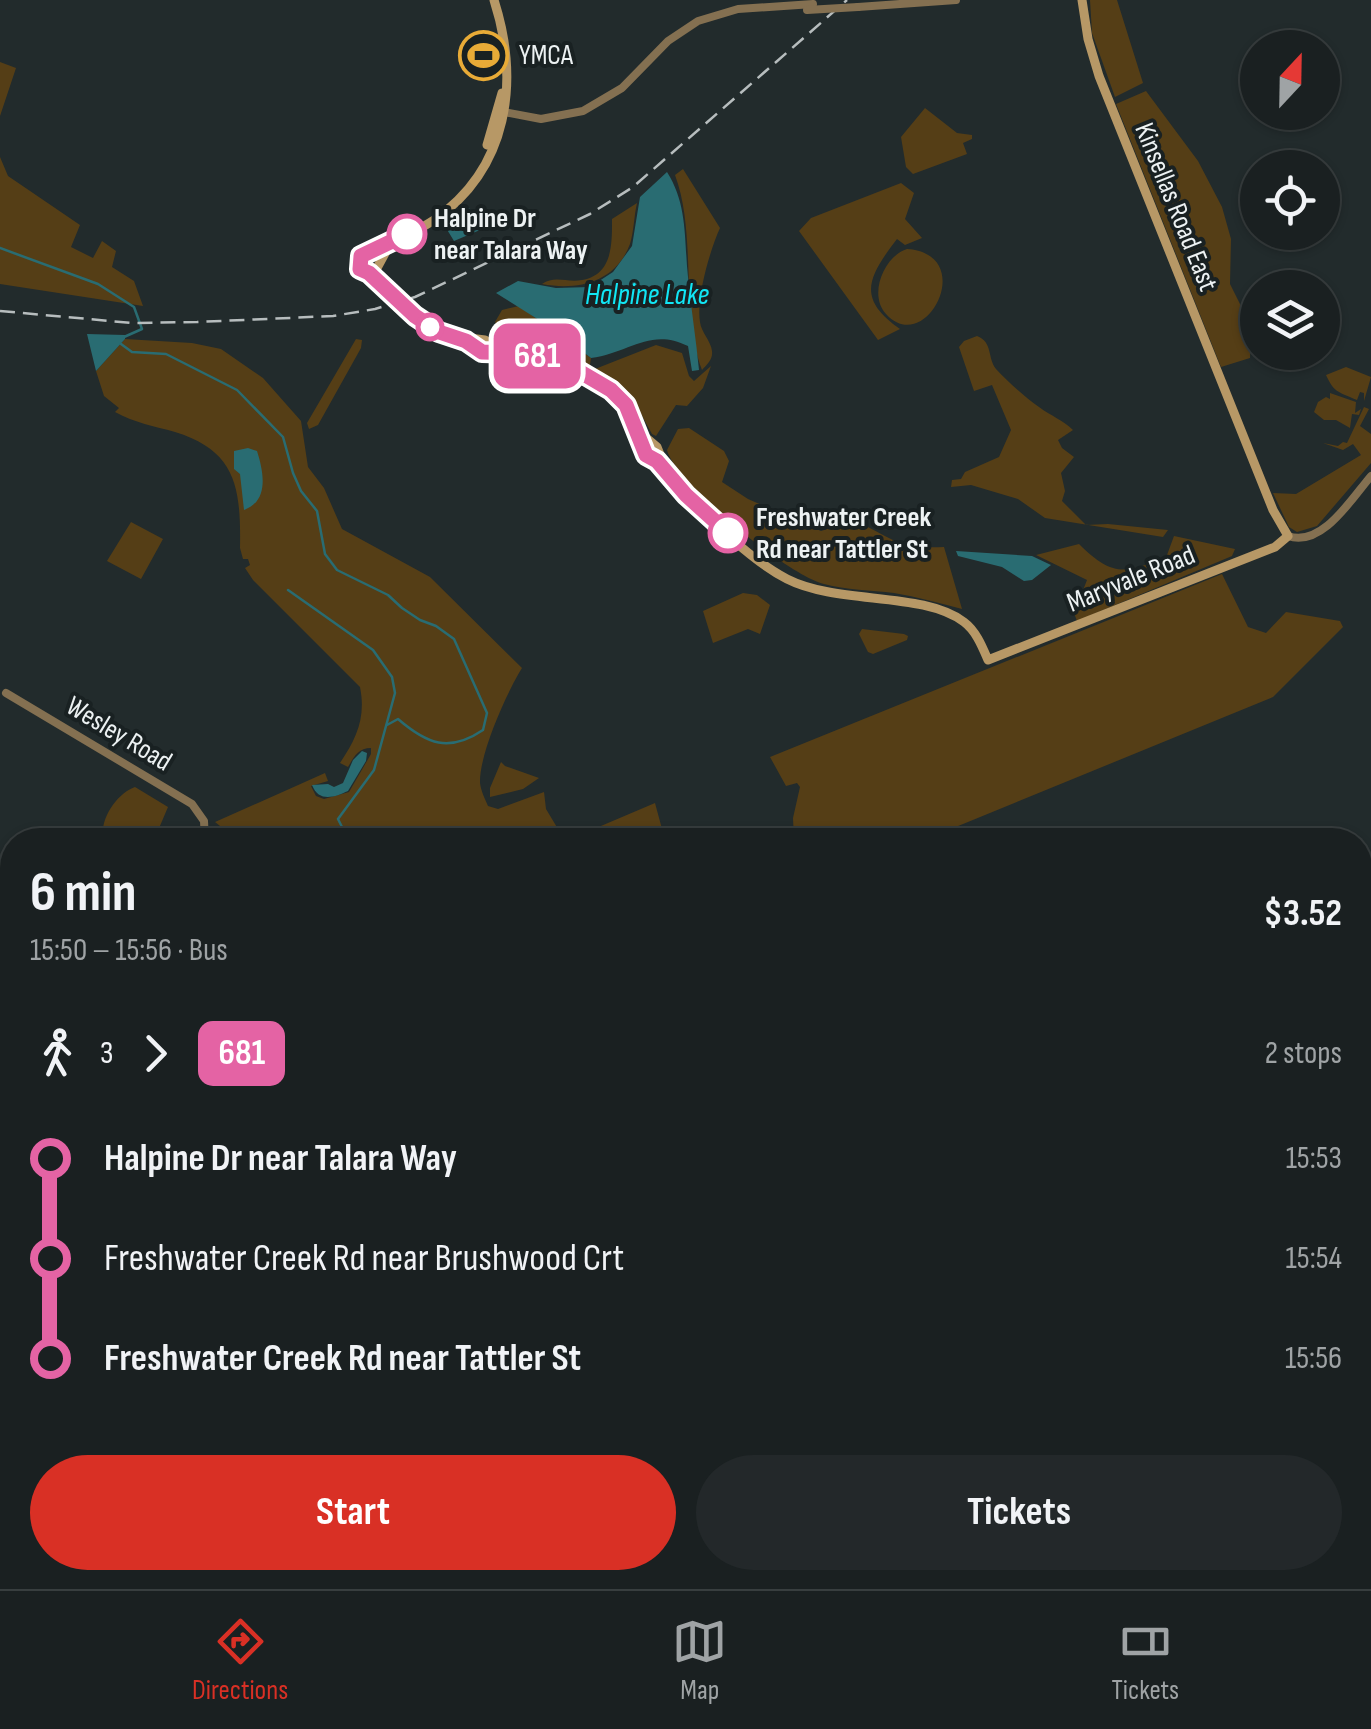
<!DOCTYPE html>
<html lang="en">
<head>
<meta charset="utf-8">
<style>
	:root { --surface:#1a2021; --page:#23282a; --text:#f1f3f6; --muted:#9fa3a5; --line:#383e3f; --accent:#d93025 }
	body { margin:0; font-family:"Sofia Sans Condensed",sans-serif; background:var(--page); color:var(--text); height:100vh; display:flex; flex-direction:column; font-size:38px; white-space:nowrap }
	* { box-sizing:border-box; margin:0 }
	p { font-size:32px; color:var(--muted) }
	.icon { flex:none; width:55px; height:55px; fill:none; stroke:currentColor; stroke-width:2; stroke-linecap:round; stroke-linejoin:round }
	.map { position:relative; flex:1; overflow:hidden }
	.details { position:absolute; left:0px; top:828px; width:1372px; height:762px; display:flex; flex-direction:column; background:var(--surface); border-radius:40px 40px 0 0; box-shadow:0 2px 8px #0004,0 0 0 2px var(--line) }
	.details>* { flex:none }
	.badge { padding:0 20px; border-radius:15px; font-size:35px; line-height:65px }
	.needle { width:65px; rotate:22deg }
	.buttons { position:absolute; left:1240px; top:30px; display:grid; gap:20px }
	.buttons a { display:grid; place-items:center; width:100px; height:100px; border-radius:50%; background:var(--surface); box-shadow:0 2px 8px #0004,0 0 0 2px var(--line); font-size:50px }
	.map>.badge { position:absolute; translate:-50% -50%; box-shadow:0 0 0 5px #fff }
	.legs { display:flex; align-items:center; gap:15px; height:110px; padding:0 30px; font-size:32px }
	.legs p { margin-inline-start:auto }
	.summary { display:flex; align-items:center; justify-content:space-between; height:170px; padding:0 30px }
	h1 { font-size:55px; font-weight:700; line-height:75px }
	.cta { display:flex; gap:20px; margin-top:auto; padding:20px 30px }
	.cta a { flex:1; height:115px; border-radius:60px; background:var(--accent); color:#fff; font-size:40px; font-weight:700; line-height:115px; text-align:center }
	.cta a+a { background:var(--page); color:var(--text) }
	ul { padding:0 30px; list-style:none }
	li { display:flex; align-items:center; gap:35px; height:100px; font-size:38px }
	li i { display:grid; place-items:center; width:15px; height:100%; margin:0 12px; background:currentColor }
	li i::after { content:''; width:25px; height:25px; margin:-12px; border:8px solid; border-radius:50%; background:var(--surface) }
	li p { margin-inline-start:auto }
	li:first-child i { background:linear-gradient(#0000 50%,currentColor 0) }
	li:last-child i { background:linear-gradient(currentColor 50%,#0000 0) }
	.tab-bar { display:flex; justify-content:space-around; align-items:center; height:140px; border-top:2px solid var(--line); background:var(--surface); font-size:28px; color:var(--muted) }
	.tab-bar a { display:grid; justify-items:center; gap:5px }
	.tab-bar .selected { color:var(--accent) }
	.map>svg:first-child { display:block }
	.green { fill:#553e16 }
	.water { fill:#296c72 }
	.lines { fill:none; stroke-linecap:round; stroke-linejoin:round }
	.stream { stroke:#296c72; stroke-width:2.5 }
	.tertiary { stroke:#847051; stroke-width:8 }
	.secondary { stroke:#b79866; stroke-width:9 }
	.rail { stroke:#b7bdbe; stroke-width:2.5; stroke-dasharray:15 8; stroke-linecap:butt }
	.tertiary-bridge { stroke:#847051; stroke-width:8 }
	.secondary-bridge { stroke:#b79866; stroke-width:9 }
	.line-1-casing { stroke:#fff; stroke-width:22 }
	.line-1 { stroke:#e463a4; stroke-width:15 }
	.stop-1-dot { fill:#fff; stroke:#e463a4; stroke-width:5 }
	.labels { text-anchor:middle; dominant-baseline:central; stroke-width:8; stroke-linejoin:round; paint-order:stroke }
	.poi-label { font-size:28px; fill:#edf2f3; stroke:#192122; text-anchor:start }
	.street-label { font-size:28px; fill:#edf2f3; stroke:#192122 }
	.stop-label { font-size:28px; font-weight:bold; fill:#edf2f3; stroke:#192122; text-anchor:start }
	.water-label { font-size:30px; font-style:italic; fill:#11e6f5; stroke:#192122 }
</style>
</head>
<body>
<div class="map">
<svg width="1371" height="1589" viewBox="0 0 1371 1589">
	<rect width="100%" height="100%" fill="#222b2c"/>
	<path class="green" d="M1090,0h27l26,83 -28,14 -23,-64z
		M0,62l16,6 -16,48z
		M1146,91l52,70 24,46 9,32 -1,45 21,42 -1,32 -29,9 -105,-263z
		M925,108l32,25 15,2v4l-9,4 4,11 -54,20 -7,-7 -5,-30z
		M0,157l8,19 72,49 -9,22 22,11 9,-17 14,10 -4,16 22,14 9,25 -143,-22z
		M683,169l37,59c-10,22 -24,70 -20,94 1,10 11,19 12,29 1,9 -5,13 -10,19 -22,-59 -5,-136 -27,-195z
		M901,183l13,10 -9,26 17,19 -17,7 -8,-6c-30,39 -40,60 3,90l-22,11 -79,-109 12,-13z
		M637,203c-3,13 -3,28 -7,41 -14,38 -52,47 -88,40 13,-9 25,-1 40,-4 31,-5 30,-37 30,-61z
		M907,249c72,5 19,109 -21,65 -18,-19 -2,-58 21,-65z
		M519,306l72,52 -1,7 -34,-14 -53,-14 -8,-15 7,-12z
		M977,336c16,6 10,21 19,33 12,13 29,28 43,38 12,9 24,13 34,23l-15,10 4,8 12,9 -13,16 4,18 -3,10 24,24 22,-1 60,6 -5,7 -118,-19 -27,-19 -47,-14 -20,2 1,-7 9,-1 4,-7 34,-15 12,-27 -19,-45 -18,6 -15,-44 5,-6z
		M125,339l67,4 29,6 42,29 38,43 7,46 16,21 18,41 88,48 92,91c-15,24 -43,86 -42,115 1,8 5,16 8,23l10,3 46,-17 2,17 12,20 -2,6 -11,5 -310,-2 -20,-16 110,-49 3,8 -17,5 5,10 8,3 25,-7 22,-38v-6c-13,0 -17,9 -23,19l-8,-4c17,-25 26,-46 20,-76l-107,-107 -8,-12 5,-3 -2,-6h-5l-3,-11c1,-61 -4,-97 -65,-116 -21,-6 -40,-9 -60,-20l4,-4 -15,-12 -8,-25z
		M356,339l6,1 -1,8 -43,77 -9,4 -2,-6z
		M656,345l26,8 7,23 5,5 17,-15 -8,22 -16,18 -11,-1 -20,31 -4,-2c-18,-33 -23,-47 -57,-65z
		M1346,367l25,10 -7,24v-8l-4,-1 -3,8c-21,-9 -23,-8 -31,-25z
		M1330,393l26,9 -1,11 6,-4 -2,6 -7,-1 -2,14 -14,-8h-12l-10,-8 4,-10 8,-5 4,2z
		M1364,407l5,2 -9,17 11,8v29l-54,63 -20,6 -8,-5 -16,-34 23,1 65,-39 -8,-11 -10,6 -20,-7 15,3 5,-4 4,1z
		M689,428l35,23 5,10 -7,21 26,17 73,32 33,-11c40,19 43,29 90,27l18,62c-23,-6 -45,-12 -68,-16 -23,-3 -48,-3 -70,-9 -36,-9 -148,-99 -157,-134l11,-21z
		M131,522l32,17 -22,40 -34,-18z
		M1174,536l61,13 -3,7 -155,65 -3,-8 13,-33 -51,-25 43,-11c33,33 48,31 88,11z
		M1222,574l26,53 18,6 20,-21 54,9 3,6 -70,70 -349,143h-130l-1,-22 7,-31 -3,-4 -11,3 -16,-29z
		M743,593l14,2 13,10 -10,29 -12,-5 -35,14 -10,-32z
		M862,629l42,5 4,2 -1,4 -34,14 -5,-2 -9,-18z
		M501,762l4,4 34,12 -16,11 -33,8v-9z
		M135,787l33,20 -14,33h-50c-6,-19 13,-47 31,-53z
		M655,803l10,37h-97z
		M1371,928v478l-11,-11v-463z
		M0,1302l12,8v76l-12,43z
		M0,1464l12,16v38l-12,-13z"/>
	<path class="water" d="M667,172c21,33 17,68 21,105 3,31 8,62 11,93l-7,1 -4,-25c-38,-19 -59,7 -97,12l-41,-31 -54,-34 22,-12 38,7 34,-1 23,-15 19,-26 8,-49z
		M464,205l13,9 4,11 -1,5 -26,11 -11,-18z
		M87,334l38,1v4l-29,32z
		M248,448l9,3c7,22 12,50 -13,59l-4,-36 -6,-5v-18z
		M956,551l76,5 19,9 -19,15 -8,1 -22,-14 -44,-11z
		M362,751l5,2 -1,8 -18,30c-13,6 -29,12 -36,-6l16,-1 6,3 9,-4 10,-23z"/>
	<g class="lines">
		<path class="stream" d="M0,248l98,36 36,23 8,22 -18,8
			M121,344l11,8 34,2 71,36 46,47 10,36 8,18 16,20 8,43 12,16 51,25 14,13 18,12 16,6 18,13 33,74 -4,17c-34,23 -56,14 -85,-11l-11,6
			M288,590l85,60 19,27 3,16 -21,77 -36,49 7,14 11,7
			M1360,957l11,8
			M709,1578l19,11
			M602,1589l30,-11"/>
		<path class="tertiary" d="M858,7l98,-7
			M499,111l42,8 42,-8 39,-23 46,-47 30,-20 40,-12 75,-5
			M1288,536c34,12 64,-38 83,-60
			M6,693l186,111 12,17 1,19
			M0,1108l12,-21"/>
		<path class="secondary" d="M487,145l15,-52
			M369,273l8,-5 12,-22
			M392,297l-23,-24 -9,-4v-11c7,-6 17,-8 27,-12 15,-7 33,-17 47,-26 75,-52 86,-139 60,-220
			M404,307l29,22 36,13 13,10 47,2 31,7 20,9 41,29 25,56 11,6c32,37 87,96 130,118 51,26 136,12 177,43 12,9 18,24 24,38l287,-113 13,-11 -15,-26 -174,-434 -11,-37 -6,-39
			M469,338l16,2 15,8
			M644,436l13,11 6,15
			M0,1119l12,6
			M133,1589l8,-11"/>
		<path class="rail" d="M0,311l132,12 65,-1 136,-6 42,-7 40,-12 175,-83 43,-27 214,-187"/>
		<path class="tertiary-bridge" d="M807,10l51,-3"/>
		<path class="secondary-bridge" d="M398,295l12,10"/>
	</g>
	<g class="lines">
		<defs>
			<path id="line-1" d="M407,234l-46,22 -1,13 9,4 46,43 24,16 27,9 16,11 40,1 43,10 46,27 15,15 20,50 11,6 29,34 42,38"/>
		</defs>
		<use href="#line-1" class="line-1-casing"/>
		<use href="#line-1" class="line-1"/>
	</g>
	<defs>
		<symbol id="stadium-ring" viewBox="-11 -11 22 22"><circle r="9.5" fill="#192122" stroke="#e8ab37" stroke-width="1.5"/><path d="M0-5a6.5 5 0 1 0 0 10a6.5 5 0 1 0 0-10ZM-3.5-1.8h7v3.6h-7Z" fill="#e8ab37"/></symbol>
	</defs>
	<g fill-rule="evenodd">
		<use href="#stadium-ring" x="456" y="28" width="55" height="55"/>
	</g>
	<g class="stop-1-dot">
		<circle cx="407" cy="234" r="18"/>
		<circle cx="430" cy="327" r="12"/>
		<circle cx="728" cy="533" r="18"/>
	</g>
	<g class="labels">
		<g class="poi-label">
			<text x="519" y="55">YMCA</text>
		</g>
		<g class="street-label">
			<text transform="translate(1176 207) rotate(68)">Kinsellas Road East</text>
			<text transform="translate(1131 579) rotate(-22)">Maryvale Road</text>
			<text transform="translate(119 734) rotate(31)">Wesley Road</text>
		</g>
		<g class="stop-label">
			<text x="434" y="218">Halpine Dr<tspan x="434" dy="32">near Talara Way</tspan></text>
			<text x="756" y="517">Freshwater Creek<tspan x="756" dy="32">Rd near Tattler St</tspan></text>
		</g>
		<g class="water-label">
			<text x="647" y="295">Halpine Lake</text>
		</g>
	</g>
</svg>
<div class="buttons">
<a><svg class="needle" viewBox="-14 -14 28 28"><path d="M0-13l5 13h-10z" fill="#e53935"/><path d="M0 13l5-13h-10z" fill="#9fa3a5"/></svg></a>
<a><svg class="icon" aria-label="locate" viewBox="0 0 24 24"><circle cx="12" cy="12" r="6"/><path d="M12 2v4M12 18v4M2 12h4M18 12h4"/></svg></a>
<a><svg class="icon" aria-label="layers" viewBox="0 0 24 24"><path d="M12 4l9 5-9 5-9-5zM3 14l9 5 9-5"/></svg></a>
</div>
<b class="badge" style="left:537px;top:356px;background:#e463a4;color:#fff">681</b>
<section class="details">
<div class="summary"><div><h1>6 min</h1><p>15:50 – 15:56 · Bus</p></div><b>$3.52</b></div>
<div class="legs"><svg class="icon" aria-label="walk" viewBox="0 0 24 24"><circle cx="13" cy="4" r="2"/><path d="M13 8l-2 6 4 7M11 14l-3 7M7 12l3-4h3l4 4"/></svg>3<svg class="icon" aria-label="forward" viewBox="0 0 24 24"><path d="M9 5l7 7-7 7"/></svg><b class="badge" style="background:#e463a4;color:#fff">681</b><p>2 stops</p></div>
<ul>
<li><i style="color:#e463a4"></i><b>Halpine Dr near Talara Way</b><p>15:53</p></li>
<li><i style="color:#e463a4"></i><span>Freshwater Creek Rd near Brushwood Crt</span><p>15:54</p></li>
<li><i style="color:#e463a4"></i><b>Freshwater Creek Rd near Tattler St</b><p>15:56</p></li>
</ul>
<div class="cta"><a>Start</a><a>Tickets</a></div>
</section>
</div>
<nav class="tab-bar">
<a class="selected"><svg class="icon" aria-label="directions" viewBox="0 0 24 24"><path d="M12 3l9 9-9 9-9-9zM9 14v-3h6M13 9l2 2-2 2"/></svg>Directions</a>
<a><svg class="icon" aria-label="map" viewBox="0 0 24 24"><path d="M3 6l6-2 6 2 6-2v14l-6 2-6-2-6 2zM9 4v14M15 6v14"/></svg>Map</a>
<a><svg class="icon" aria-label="tickets" viewBox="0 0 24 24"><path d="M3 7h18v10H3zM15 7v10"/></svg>Tickets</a>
</nav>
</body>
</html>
